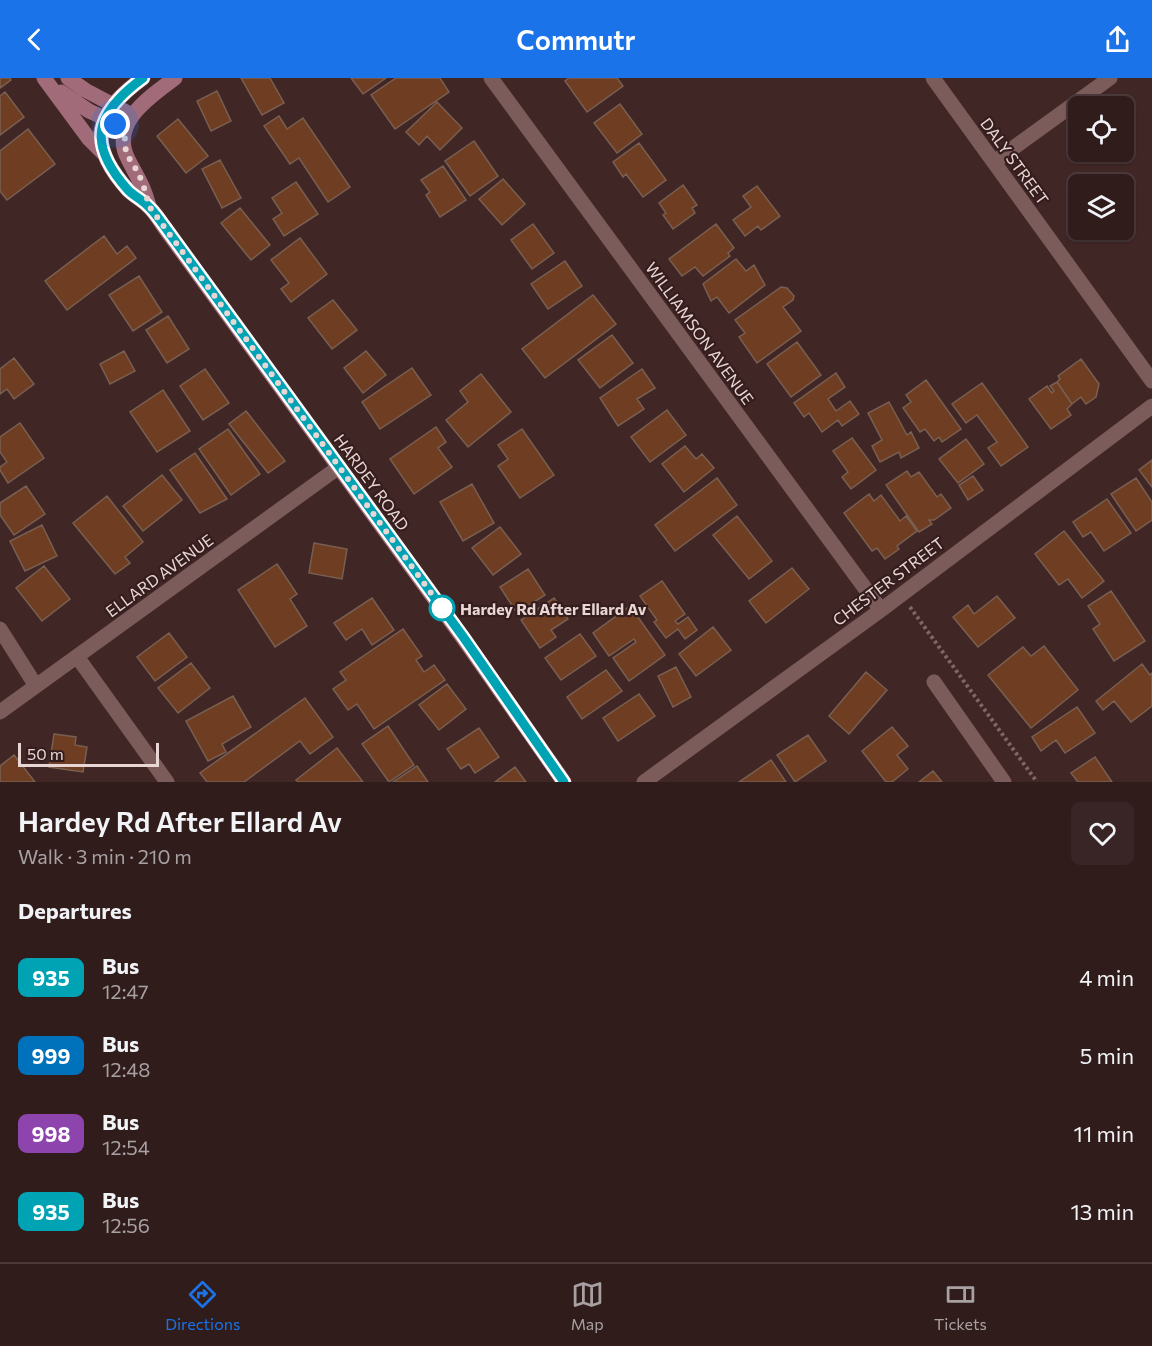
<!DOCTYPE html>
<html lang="en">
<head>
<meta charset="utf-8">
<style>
	:root { --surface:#311c1c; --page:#392525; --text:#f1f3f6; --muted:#a8a1a3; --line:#4c3a3b; --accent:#1a73e8 }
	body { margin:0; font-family:Commissioner,sans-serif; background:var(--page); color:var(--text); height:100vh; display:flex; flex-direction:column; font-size:22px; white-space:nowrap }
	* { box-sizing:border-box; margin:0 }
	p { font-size:20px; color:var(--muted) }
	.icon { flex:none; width:33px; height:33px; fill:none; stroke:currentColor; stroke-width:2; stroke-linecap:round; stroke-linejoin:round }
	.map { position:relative; height:704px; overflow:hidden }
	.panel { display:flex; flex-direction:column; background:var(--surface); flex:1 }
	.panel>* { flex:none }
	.badge { padding:0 12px; border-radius:9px; font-size:21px; line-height:39px }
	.buttons { position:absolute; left:1068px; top:18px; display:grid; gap:12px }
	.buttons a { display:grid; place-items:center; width:66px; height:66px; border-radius:9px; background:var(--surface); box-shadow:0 2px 4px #0004,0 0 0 2px var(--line); font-size:30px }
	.scale { position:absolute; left:18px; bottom:15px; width:141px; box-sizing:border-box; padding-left:6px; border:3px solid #e8d6d5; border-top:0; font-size:16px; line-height:21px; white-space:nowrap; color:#e8d6d5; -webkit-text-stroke:4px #361d1d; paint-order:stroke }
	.you { position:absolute; width:30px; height:30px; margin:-15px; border:4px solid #fff; border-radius:50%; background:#1a73e8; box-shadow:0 0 0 9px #1a73e833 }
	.map>.badge { position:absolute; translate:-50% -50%; box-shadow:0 0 0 3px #fff }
	h2 { padding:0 18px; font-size:22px; line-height:54px }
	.round { display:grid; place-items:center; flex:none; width:63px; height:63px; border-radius:9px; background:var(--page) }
	.summary { display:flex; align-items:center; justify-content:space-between; height:102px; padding:0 18px }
	h1 { font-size:28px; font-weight:600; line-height:45px }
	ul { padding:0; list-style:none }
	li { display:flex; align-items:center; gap:18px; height:78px; padding:0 18px }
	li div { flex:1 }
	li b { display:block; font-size:22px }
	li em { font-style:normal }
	li .badge { min-width:66px; font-weight:700; text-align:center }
	header { display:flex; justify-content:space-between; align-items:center; height:78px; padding:0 18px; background:var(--accent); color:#fff; font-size:27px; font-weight:600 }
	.dock { display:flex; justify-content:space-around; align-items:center; height:84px; border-top:2px solid var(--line); background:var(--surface); font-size:16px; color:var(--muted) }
	.dock a { display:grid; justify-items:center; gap:3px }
	.dock .active { color:var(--accent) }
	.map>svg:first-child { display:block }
	.building { fill:#6f3e22; stroke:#795f51; stroke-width:1.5 }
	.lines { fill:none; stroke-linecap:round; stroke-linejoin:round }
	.path { stroke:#7e6766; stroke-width:4; stroke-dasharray:3 3; stroke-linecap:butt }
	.street { stroke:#7b5c5b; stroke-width:15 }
	.secondary { stroke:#a26b7a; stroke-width:15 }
	.line-casing { stroke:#fff; stroke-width:14 }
	.line { stroke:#00a3b4; stroke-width:9 }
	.walk { stroke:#e8d6d5; stroke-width:6; stroke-dasharray:0 10.8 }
	.stop-dot { fill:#fff; stroke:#00a3b4; stroke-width:3 }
	.labels { text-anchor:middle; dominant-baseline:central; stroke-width:4.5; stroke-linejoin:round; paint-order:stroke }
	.street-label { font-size:16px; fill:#e8d6d5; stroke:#361d1d }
	.stop-label { font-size:16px; font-weight:bold; fill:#e8d6d5; stroke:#361d1d; text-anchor:start }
</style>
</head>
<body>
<header><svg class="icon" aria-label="back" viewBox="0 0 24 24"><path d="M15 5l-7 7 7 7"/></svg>Commutr<svg class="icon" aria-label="share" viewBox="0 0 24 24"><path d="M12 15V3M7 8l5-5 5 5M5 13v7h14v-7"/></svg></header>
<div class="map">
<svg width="1152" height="704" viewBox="0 0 1152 704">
	<rect width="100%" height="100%" fill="#412626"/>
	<path class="building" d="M0,0h10l1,2 -11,8z
		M241,0h29l14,25 -22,12z
		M351,0h35l-23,16z
		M396,0h44l9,14 -54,37 -24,-34z
		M569,0h48l6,8 -36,26 -22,-31z
		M217,13l14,30 -20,10 -14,-30z
		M5,14l19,25 -24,18v-39z
		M437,24l25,26 -22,22 -13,-14 -8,9 -13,-13z
		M620,26l22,30 -25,19 -23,-30z
		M279,38l8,13 16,-11 47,69 -22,15 -29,-44 -9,6 -26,-38z
		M178,41l30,37 -22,17 -29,-37z
		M28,51l27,35 -48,36 -7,-9v-40z
		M474,63l24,35 -28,20 -25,-35z
		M639,65l27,37 -23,17 -17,-23 -3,3 -10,-15z
		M220,82l21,38 -19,10 -20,-39z
		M443,88l23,34 -26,17 -14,-22 4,-3 -9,-12z
		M503,101l22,25 -23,21 -23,-26z
		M296,104l22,32 -34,22 -11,-17 9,-6 -10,-15z
		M683,107l14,20 -5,3 3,5 -22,16 -10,-14 3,-2 -7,-10z
		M757,108l23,30 -19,14 -3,-4 -13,10 -12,-16 18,-13 -8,-11z
		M240,130l30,37 -19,15 -30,-37z
		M533,146l21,29 -22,16 -21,-29z
		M716,146l18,24 -6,5 2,3 -27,20 -8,-9 -13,9 -13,-17z
		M104,158l13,18 10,-8 9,12 -69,52 -22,-29z
		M300,160l27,36 -36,28 -10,-13 8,-6 -18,-23z
		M736,181l10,12 8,-6 11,20 -36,28 -12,-16 -6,4 -8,-17z
		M565,183l17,25 -34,23 -17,-25z
		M139,198l23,36 -29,19 -24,-36z
		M781,209l6,1 7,8 -1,4 -10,7 18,24 -44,32 -18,-26 6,-4 -10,-13z
		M593,217l23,29 -71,54 -23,-29z
		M333,222l24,30 -25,19 -24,-31z
		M168,238l21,33 -22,14 -21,-33z
		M612,257l21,28 -33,25 -22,-28z
		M797,264l24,33 -30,22 -24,-33z
		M124,273l11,20 -25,13 -10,-20z
		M366,273l20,24 -23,18 -19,-25z
		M14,280l20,26 -20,15 -7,-10 -7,5v-25z
		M1081,281l18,25 -3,13 -10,7 -5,-7 -9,7 -15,-22 3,-3 -2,-3z
		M412,290l19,27 -51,34 -18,-27z
		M205,291l24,34 -26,17 -23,-34z
		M642,291l13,19 -18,11 7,10 -26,17 -18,-28z
		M836,295l9,14 -17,12 8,12 14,-10 9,13 -17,12 -4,-6 -16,12 -13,-19 -5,4 -10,-14z
		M481,296l30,38 -43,35 -22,-27 22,-18 -8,-11z
		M926,302l35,49 -19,13 -3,-5 -5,4 -9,-12 -5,3 -17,-24 8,-6 -5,-7z
		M1057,304l15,22 -5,5 4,6 -20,14 -22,-30 18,-13 5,7 2,-2 -4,-5z
		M982,305l46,64 -27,19 -13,-18 9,-6 -20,-27 -11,8 -14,-19z
		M163,312l27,41 -33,21 -27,-40z
		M889,324l18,33 4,-3 8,16 -18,10 -2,-6 -19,10 -8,-16 10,-6 -14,-27z
		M667,332l19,25 -36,27 -19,-25z
		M246,333l39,50 -17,12 -39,-49z
		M20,345l24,35 -36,25 -8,-13v-3l7,-5 -7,-10v-15z
		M436,349l10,15 -8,6 14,19 -38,27 -24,-35z
		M228,351l32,45 -29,21 -32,-46z
		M522,351l32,46 -34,23 -22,-32 10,-7 -10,-14z
		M852,360l24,32 -25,19 -9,-12 6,-5 -15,-21z
		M966,361l18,25 -26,19 -19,-24z
		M685,368l11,13 6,-5 12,14 -30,24 -22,-28z
		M195,375l32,46 -27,14 -30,-43z
		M1152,382v27l-13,-17z
		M907,393l4,6 8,-5 18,25 4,-3 10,14 -17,12h-5l3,4 -13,8 -33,-47z
		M162,397l20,25 -39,31 -20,-25z
		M973,398l10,14 -15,10 -9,-15z
		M717,400l20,27 -62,46 -20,-26z
		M1136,400l16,24v18l-16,11 -25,-37z
		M472,406l22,39 -31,18 -23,-39z
		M26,408l19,28 -31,21 -14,-20v-12z
		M869,416l5,7 7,-6 19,26 6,-5 11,15 -20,15 2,3 -14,10 -8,-11 -5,3 -28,-38z
		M107,418l36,46 -18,15 5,6 -15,11 -42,-51z
		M1107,421l24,34 -27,18 -13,-19 -8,5 -10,-15z
		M737,438l35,45 -23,18 -36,-44z
		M42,447l15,31 -32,15 -15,-30z
		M500,449l21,27 -28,21 -21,-27z
		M1064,453l40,50 -22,17 -14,-19 -9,6 -24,-31z
		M314,465l33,6 -5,30 -33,-6z
		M277,486l20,30 -7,5 17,27 -32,21 -37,-57z
		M44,488l26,33 -28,22 -26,-33z
		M792,490l17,21 -43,34 -17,-22z
		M528,491l17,26 -28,18 -17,-26z
		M662,503l23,33 -10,7 3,3 10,-7 9,13 -12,9 -7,-10 -12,9 -12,-16 3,-2 -17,-24z
		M1111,513l34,50 -31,20 -21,-32 7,-5 -12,-18z
		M997,518l18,22 -37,29 -25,-30 15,-12 6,9z
		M372,520l22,32 -22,15 -10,-16 -16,11 -12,-17z
		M554,520l14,21 -17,11 5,7 -16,11 -19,-28z
		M630,528l35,49 -36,26 -16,-23 23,-16 -2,-3 -25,17 -16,-23z
		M713,549l18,23 -35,26 -17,-22z
		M403,551l19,27 -6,4 8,12 10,-7 11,15 -71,49 -17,-25 -9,6 -15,-21 13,-9 -6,-8z
		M169,555l18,24 -32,24 -18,-24z
		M580,556l16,22 -35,24 -16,-22z
		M1044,568l34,44 -47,38 -43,-53 35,-28 8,9z
		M191,585l19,25 -32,25 -20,-25z
		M1142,586l8,11 2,-2v33l-21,16 -17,-21 -11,9 -7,-9z
		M676,589l15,30 -18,10 -15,-31z
		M606,592l16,21 -40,28 -15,-22z
		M866,594l21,18 -38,44 -20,-18z
		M447,606l19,25 -27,21 -20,-25z
		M639,616l16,22 -37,25 -15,-23z
		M233,618l18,31 -29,17 4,8 -18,9 -22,-40z
		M305,620l28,39 -23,17 -10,-13 -56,41h-37l-7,-9z
		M1077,629l18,26 -30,20 -9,-13 -15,11 -9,-14z
		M388,648l26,39 -25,17 -27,-38z
		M892,649l16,19 -11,9 11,14 -16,13h-6l-24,-31z
		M479,650l20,29 -24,16 -6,-9 -8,5 -14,-20z
		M54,656l22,3 -1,8 12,2 -4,25 -34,-5z
		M808,657l18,26 -31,21 -18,-27z
		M337,670l26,34h-65l-2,-2z
		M14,677l21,27h-35v-16z
		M1095,679l17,25h-34l-7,-9z
		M771,682l15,22h-47z
		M417,688l11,16h-35z
		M515,689l11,15h-31z
		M933,693l9,11h-23z"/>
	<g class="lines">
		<path class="path" d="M910,529l127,175"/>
		<path class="street" d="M491,0l390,532
			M933,0l219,303
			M994,84l116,-84
			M0,551l36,57
			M78,580l89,124
			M934,604l70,100
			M0,634l339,-245
			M644,704l237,-172 271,-204"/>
		<path class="secondary" d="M44,0l45,61 16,16
			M68,0l17,12 47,25
			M143,0c-48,35 -58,64 -15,112 6,6 13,9 19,15 7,6 12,14 17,22l299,411 101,144
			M61,14l28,19 37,17
			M149,128c-6,-22 -11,-27 -21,-47 -19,-36 23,-63 47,-81"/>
	</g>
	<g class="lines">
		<defs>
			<path id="line" d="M143,0c-48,35 -57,65 -15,112 6,6 13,9 19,15 7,6 12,14 18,22l299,411 100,144"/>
		</defs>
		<use href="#line" class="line-casing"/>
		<use href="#line" class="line"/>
		<path class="walk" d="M115,46l11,5c-5,29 7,29 16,53 3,8 5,16 7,24l293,402"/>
	</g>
	<circle class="stop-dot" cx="442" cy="530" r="12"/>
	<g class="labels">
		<g class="street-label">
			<text transform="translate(1015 83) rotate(54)">DALY STREET</text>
			<text transform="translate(700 255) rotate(54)">WILLIAMSON AVENUE</text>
			<text transform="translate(372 404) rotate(54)">HARDEY ROAD</text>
			<text transform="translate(159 497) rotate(-36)">ELLARD AVENUE</text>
			<text transform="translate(888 503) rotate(-37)">CHESTER STREET</text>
		</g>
		<g class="stop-label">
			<text x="460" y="530">Hardey Rd After Ellard Av</text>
		</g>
	</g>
</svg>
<div class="buttons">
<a><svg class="icon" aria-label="locate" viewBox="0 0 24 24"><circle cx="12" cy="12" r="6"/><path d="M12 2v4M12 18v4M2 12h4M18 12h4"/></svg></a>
<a><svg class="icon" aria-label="layers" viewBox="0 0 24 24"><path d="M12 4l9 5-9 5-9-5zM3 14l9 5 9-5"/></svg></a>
</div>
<div class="scale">50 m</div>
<div class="you" style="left:115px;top:46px"></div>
</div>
<section class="panel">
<div class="summary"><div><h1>Hardey Rd After Ellard Av</h1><p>Walk · 3 min · 210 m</p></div><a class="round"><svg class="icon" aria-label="heart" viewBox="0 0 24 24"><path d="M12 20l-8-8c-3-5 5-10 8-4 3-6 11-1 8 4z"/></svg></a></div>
<h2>Departures</h2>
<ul>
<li><span class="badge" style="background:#00a3b4;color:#fff">935</span><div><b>Bus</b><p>12:47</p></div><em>4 min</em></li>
<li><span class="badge" style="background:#0072bc;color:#fff">999</span><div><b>Bus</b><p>12:48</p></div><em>5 min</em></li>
<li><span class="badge" style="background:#8e44ad;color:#fff">998</span><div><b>Bus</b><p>12:54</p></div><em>11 min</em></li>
<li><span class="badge" style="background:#00a3b4;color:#fff">935</span><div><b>Bus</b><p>12:56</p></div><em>13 min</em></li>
</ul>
</section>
<nav class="dock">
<a class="active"><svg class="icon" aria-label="directions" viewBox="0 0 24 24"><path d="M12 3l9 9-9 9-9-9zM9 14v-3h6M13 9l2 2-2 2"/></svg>Directions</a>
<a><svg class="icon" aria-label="map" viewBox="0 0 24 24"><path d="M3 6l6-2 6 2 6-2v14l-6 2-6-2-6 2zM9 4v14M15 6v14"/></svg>Map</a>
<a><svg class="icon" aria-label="tickets" viewBox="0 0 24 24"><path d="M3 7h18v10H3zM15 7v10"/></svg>Tickets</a>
</nav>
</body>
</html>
